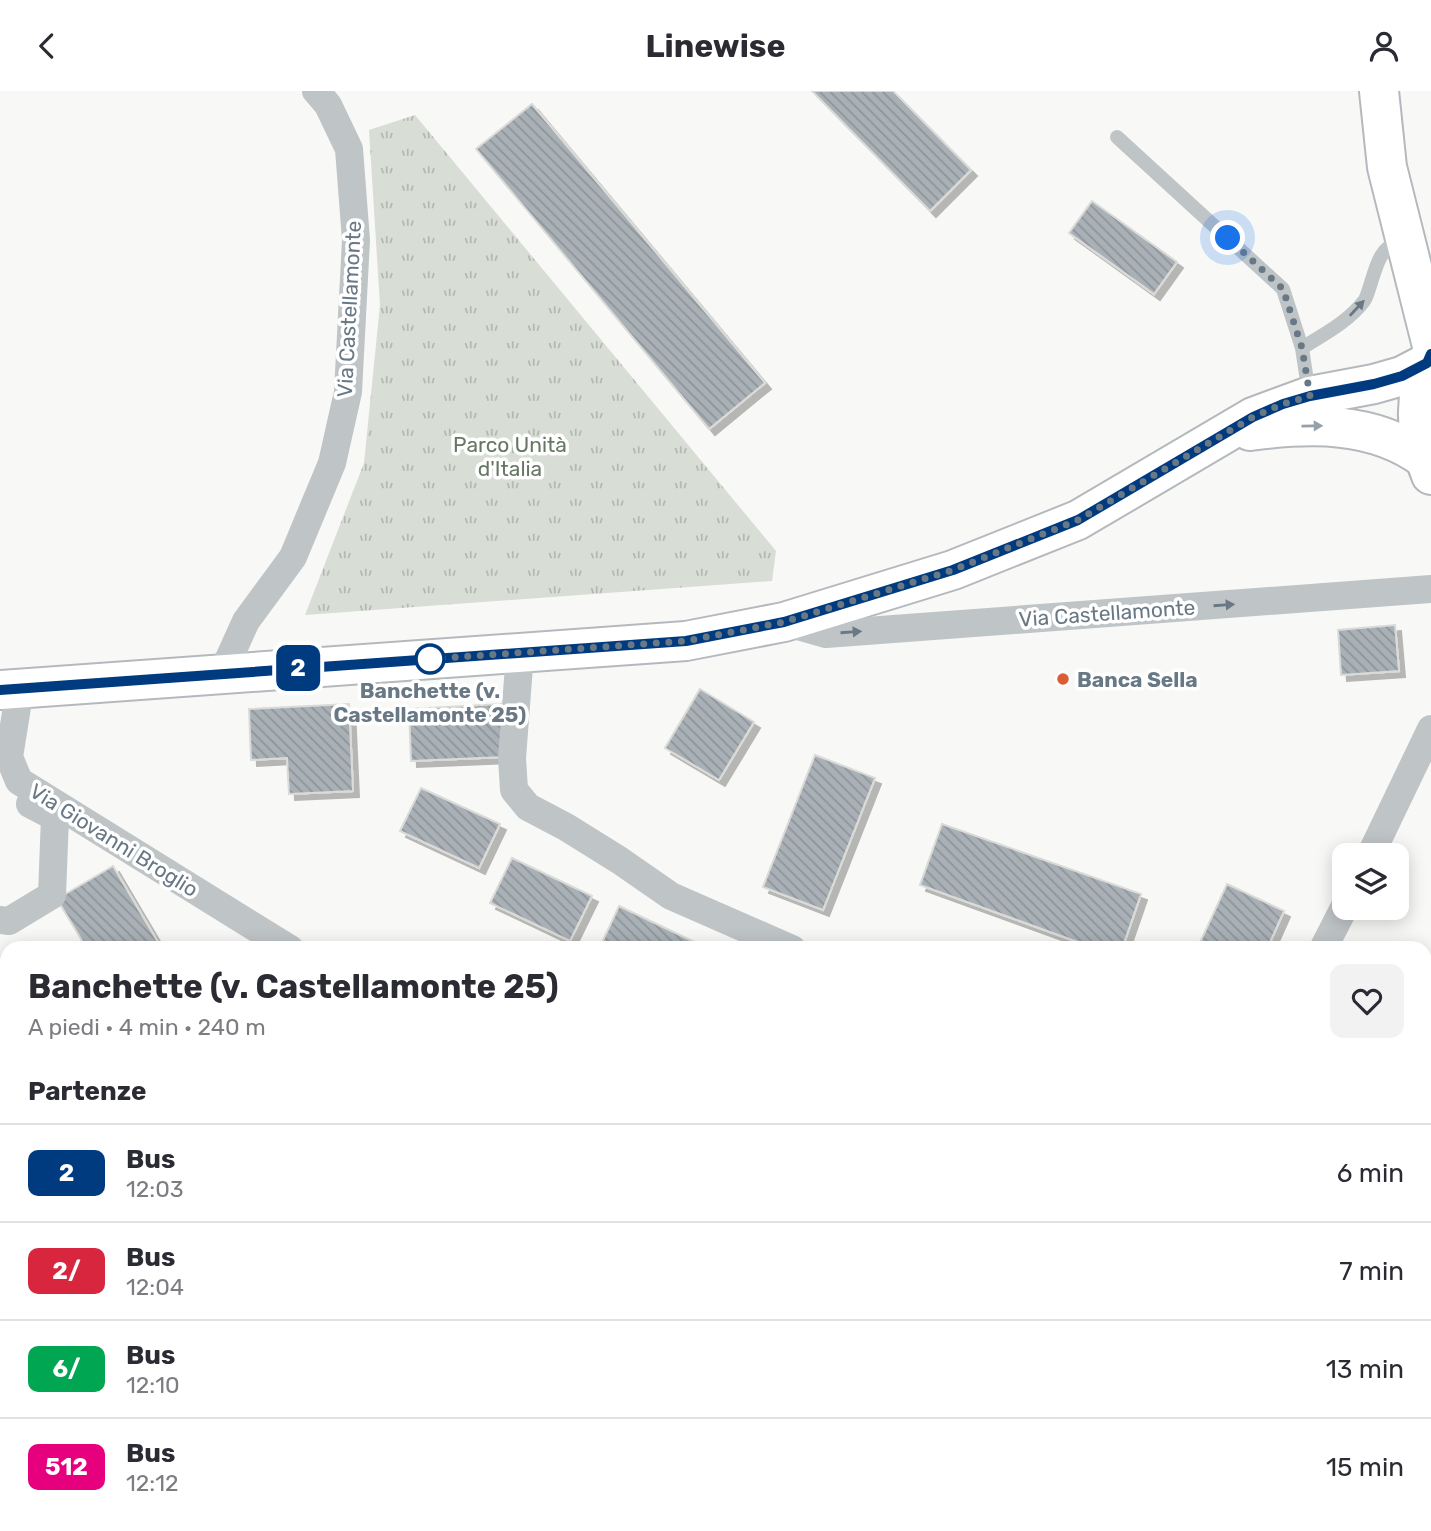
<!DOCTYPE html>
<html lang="it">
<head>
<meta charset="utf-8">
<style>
	:root { --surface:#fff; --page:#f2f2f3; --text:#2b2b33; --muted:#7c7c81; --line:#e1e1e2 }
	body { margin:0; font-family:Rubik,sans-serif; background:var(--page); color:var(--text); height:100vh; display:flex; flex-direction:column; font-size:26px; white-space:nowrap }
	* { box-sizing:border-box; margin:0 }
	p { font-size:23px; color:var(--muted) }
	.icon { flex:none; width:38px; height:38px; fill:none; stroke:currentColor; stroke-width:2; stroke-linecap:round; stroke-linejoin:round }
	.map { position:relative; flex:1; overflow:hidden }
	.panel { position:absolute; left:0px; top:850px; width:1432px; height:590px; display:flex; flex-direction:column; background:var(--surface); border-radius:21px 21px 0 0; box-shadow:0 4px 18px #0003 }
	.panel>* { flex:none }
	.badge { padding:0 14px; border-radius:10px; font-size:24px; line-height:46px }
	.tools { position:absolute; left:1332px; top:752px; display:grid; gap:14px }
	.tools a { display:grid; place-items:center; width:77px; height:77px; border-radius:14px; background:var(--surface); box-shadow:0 4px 18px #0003; font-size:35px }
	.you { position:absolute; width:35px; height:35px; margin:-18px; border:5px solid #fff; border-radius:50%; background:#1a73e8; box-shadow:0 0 0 10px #1a73e833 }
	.map>.badge { position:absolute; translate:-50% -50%; box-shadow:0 0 0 4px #fff }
	h2 { padding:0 28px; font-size:26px; line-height:63px }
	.round { display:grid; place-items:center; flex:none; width:74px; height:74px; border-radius:14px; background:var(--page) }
	.overview { display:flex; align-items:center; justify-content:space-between; height:119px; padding:0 28px }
	h1 { font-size:33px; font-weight:700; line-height:52px }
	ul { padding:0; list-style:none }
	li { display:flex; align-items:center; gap:21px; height:98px; padding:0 28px; border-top:2px solid var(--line) }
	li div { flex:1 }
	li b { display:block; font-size:26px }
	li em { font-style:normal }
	li .badge { min-width:77px; font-weight:700; text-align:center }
	header { display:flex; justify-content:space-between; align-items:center; height:91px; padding:0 28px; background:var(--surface); font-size:32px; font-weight:700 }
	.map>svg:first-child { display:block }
	.park { fill:url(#park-tufts) }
	.building { fill:url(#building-back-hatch); stroke:#dadad8; stroke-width:2; filter:url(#shadow) }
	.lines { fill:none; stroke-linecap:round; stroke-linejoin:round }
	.secondary-casing { stroke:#b4b9be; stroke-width:42 }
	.primary-casing { stroke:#b3b8bc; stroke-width:42 }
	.path { stroke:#babdbf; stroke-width:4.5; stroke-dasharray:3.5 3.5; stroke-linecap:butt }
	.lane { stroke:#bfc4c7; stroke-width:14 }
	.street { stroke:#bfc4c7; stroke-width:28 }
	.secondary { stroke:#fff; stroke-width:38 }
	.primary { stroke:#fff; stroke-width:38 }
	.oneway { fill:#697885 }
	.oneway2 { fill:#96a0aa }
	.line-casing { stroke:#fff; stroke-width:16 }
	.line { stroke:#003b80; stroke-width:10 }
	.walk { stroke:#697885; stroke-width:7; stroke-dasharray:0 12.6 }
	.stop-dot { fill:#fff; stroke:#003b80; stroke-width:3.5 }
	.poi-dot { fill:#db5d33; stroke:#fff; stroke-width:2.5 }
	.labels { text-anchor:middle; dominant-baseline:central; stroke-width:7; stroke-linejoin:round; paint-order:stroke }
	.street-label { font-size:21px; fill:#697885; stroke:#fff }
	.park-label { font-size:21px; fill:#667863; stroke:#fff }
	.poi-label { font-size:21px; font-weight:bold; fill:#697885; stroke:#fff; text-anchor:start }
	.stop-label { font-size:21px; font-weight:bold; fill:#697885; stroke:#fff }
</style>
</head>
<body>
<header><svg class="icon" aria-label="back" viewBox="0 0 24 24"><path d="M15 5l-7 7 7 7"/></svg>Linewise<svg class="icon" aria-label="person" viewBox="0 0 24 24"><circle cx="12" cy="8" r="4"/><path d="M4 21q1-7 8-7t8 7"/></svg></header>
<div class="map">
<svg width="1431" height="1440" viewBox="0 0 1431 1440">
	<defs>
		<pattern id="park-tufts" width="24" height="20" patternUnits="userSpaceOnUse" patternTransform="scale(1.75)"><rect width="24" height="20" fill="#d8ddd5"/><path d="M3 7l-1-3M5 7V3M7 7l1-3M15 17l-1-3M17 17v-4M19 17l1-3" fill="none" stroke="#b3b8b2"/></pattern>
		<pattern id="building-back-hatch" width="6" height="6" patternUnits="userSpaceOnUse" patternTransform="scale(1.75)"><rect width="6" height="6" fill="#a9b1b6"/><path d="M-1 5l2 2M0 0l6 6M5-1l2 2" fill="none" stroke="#8e959a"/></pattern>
		<filter id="shadow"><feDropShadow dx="6" dy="6" stdDeviation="0" flood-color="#0004"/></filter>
	</defs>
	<rect width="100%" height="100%" fill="#f8f8f6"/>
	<path class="park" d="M415,24l361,436 -4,30 -467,34 59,-152 16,-158 -11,-175z"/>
	<path class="building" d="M812,0h81l78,79 -41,41z
		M532,13l233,279 -56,46 -233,-280z
		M1092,110l85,61 -23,32 -85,-61z
		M1395,534l4,46 -58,4 -3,-45z
		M700,598l54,33 -35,58 -54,-32z
		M349,613l4,87 -64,3 -2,-36 -36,2 -2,-51z
		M501,613l3,53 -93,4 -2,-52z
		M815,664l60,23 -52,132 -60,-23z
		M421,697l79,36 -21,44 -79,-37z
		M942,733l199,70 -19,55h-25l-177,-64z
		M512,767l80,38 -22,45 -80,-38z
		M113,775l49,83h-75l-30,-50z
		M1227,793l57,27 -17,38h-70z
		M619,815l90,43h-110z
		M7,871v73l-7,-14v-55z
		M218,1433h39l-5,7h-23z
		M1123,1433h126l-3,7h-120l-5,-2z"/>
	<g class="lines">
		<defs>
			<path id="secondary" d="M1379,0l8,76 44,175
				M1250,340c60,-8 124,-10 175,28
				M0,599l686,-49 98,-19 169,-52 125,-50 175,-103 57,-21 64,-12 28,-8 25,-13"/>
			<path id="primary" d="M1431,263c-18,42 -17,79 0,121
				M1424,1329l7,-20
				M1375,1440l3,-7"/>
		</defs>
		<use href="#secondary" class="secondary-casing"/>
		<use href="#primary" class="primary-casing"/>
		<path class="path" d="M955,1440l5,-7"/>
		<path class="lane" d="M1117,46l166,152 19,59 7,46
			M1302,257c22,-14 46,-26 62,-47 3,-4 4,-10 6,-15 7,-23 10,-38 33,-48"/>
		<path class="street" d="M784,531l42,12 605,-45
			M520,562l-8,105 2,32 14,17 38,20 53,33 52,36 121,53
			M222,583l24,-53 47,-64 39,-94 16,-71 8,-152 -7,-91 -21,-44 -12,-14
			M20,597l-11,69 10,24 271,168
			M1370,765l61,-127
			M0,829l9,1 43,-26 3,-78 -25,-13
			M1323,858l21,-41
			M1424,1207l7,-2
			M0,1221l7,6
			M0,1296l7,-4
			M475,1433l10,7
			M914,1440l5,-7"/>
		<use href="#secondary" class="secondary"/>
		<use href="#primary" class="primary"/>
	</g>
	<defs><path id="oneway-solid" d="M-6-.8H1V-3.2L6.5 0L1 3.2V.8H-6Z" transform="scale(1.75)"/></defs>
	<g class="oneway">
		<use href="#oneway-solid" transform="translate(1357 217) rotate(-47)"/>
		<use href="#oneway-solid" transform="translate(1224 514) rotate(-4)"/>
		<use href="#oneway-solid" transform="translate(851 541) rotate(-4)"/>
	</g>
	<use class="oneway2" href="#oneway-solid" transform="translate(1312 335) rotate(-1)"/>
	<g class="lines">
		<defs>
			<path id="line" d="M0,599l686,-49 98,-19 169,-52 125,-50 175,-103 30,-13 27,-8 64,-12 28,-8 25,-13 4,-9"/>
		</defs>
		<use href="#line" class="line-casing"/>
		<use href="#line" class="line"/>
		<path class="walk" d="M430,568l256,-18 98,-19 169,-52 125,-50 175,-103 30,-13 27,-8 -8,-48 -19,-59 -55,-51"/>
	</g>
	<circle class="stop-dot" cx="430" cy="568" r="14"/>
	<circle class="poi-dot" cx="1063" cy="588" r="7"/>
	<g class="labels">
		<g class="street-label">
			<text transform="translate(349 218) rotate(-87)">Via Castellamonte</text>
			<text transform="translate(1107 522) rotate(-4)">Via Castellamonte</text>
			<text transform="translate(114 749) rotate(32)">Via Giovanni Broglio</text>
		</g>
		<g class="park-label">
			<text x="510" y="353">Parco Unità<tspan x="510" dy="24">d'Italia</tspan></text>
		</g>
		<g class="poi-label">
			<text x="1077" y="588">Banca Sella</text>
		</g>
		<g class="stop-label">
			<text x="430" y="599">Banchette (v.<tspan x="430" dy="24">Castellamonte 25)</tspan></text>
		</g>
	</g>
</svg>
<div class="tools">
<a><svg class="icon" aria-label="layers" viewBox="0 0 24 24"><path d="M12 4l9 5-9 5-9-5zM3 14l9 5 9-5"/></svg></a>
</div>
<div class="you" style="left:1228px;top:147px"></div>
<b class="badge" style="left:298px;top:577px;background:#003b80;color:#fff">2</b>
<section class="panel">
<div class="overview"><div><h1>Banchette (v. Castellamonte 25)</h1><p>A piedi · 4 min · 240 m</p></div><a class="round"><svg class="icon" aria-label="heart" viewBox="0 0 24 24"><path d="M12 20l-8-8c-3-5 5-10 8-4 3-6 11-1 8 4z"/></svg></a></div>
<h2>Partenze</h2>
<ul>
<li><span class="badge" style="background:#003b80;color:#fff">2</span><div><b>Bus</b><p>12:03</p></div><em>6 min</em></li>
<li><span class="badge" style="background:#d7263d;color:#fff">2/</span><div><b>Bus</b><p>12:04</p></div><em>7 min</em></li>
<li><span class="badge" style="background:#00a651;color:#fff">6/</span><div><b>Bus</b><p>12:10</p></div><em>13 min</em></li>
<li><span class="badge" style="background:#e6007e;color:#fff">512</span><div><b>Bus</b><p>12:12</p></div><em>15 min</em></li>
</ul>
</section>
</div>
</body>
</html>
